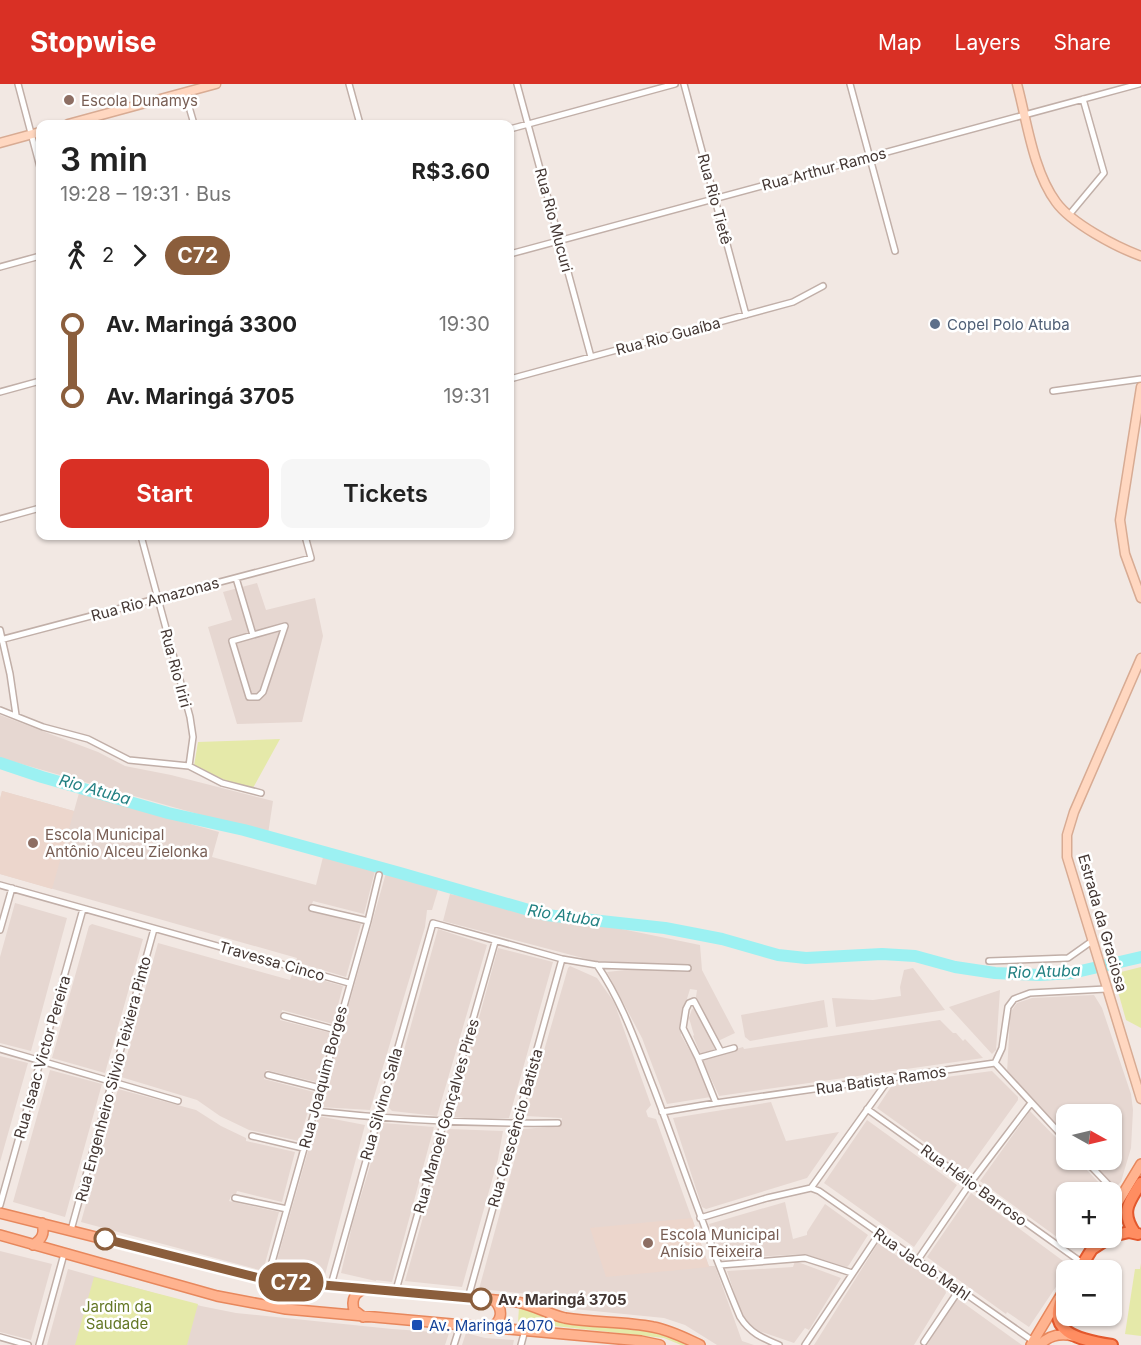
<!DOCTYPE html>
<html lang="en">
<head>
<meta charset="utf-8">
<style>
	:root { --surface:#fff; --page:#f6f6f6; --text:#222; --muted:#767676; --accent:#d93025 }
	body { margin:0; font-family:Inter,sans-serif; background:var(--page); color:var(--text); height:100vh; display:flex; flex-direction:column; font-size:22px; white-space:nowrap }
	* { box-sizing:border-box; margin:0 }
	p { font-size:20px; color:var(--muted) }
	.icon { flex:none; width:33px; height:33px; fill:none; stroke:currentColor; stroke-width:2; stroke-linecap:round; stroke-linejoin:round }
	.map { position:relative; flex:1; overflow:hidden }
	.details { position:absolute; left:36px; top:36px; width:478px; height:420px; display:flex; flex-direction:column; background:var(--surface); border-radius:12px; box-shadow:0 2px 4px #0004 }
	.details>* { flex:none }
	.badge { padding:0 12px; border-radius:20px; font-size:21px; line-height:39px }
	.needle { width:39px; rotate:98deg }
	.fabs { position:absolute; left:1056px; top:1020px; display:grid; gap:12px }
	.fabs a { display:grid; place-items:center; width:66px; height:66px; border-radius:12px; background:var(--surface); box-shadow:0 2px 4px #0004; font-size:30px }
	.map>.badge { position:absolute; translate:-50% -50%; box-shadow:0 0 0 3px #fff }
	.legs { display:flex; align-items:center; gap:9px; height:66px; padding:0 24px; font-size:20px }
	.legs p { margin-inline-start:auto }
	.headline { display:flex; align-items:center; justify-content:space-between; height:102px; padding:0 24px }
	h1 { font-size:33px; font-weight:600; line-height:45px }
	.action { display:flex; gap:12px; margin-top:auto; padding:12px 24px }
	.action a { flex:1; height:69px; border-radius:12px; background:var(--accent); color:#fff; font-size:24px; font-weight:600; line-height:69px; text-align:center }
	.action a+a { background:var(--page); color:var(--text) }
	ul { padding:0 24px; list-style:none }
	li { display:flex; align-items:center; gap:21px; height:72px; font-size:22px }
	li i { display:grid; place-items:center; width:9px; height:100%; margin:0 8px; background:currentColor }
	li i::after { content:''; width:15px; height:15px; margin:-8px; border:4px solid; border-radius:50%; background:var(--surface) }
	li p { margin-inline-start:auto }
	li:first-child i { background:linear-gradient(#0000 50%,currentColor 0) }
	li:last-child i { background:linear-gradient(currentColor 50%,#0000 0) }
	header { display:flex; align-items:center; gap:36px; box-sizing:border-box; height:84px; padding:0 30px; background:var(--accent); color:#fff }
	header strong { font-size:28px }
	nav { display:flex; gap:33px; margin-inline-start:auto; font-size:21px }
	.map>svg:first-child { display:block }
	.residential { fill:#e6d7d1 }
	.education { fill:#ecd6cc }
	.green { fill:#e5e9a9 }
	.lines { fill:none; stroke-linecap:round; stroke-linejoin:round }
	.river { stroke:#9cf1f2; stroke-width:12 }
	.street-casing { stroke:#c1afa8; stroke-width:8 }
	.secondary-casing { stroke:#d8ab93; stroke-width:11 }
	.primary-casing { stroke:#e7875c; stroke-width:12 }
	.highway-casing { stroke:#e3582d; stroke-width:14 }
	.street { stroke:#fff; stroke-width:5 }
	.secondary { stroke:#ffd7c0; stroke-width:8 }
	.primary { stroke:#ffb38f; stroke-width:9 }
	.highway { stroke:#ff8d61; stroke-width:10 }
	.line-1-casing { stroke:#fff; stroke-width:14 }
	.line-1 { stroke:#8b5e3c; stroke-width:9 }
	.education-dot { fill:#8d6e63; stroke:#fff; stroke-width:2 }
	.service-dot { fill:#5c6f8a; stroke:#fff; stroke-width:2 }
	.stop-1-dot { fill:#fff; stroke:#8b5e3c; stroke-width:3 }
	.transit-dot { fill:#1a4fb4; stroke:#fff; stroke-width:2 }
	.labels { text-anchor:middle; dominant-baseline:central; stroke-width:5; stroke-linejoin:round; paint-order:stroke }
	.education-label { font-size:15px; fill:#785e54; stroke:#fff; text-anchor:start }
	.street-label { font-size:15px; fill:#443733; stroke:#fff }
	.service-label { font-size:15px; fill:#4e5e75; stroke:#fff; text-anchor:start }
	.stop-label { font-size:15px; font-weight:bold; fill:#443733; stroke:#fff; text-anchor:start }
	.park-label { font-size:15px; fill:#647725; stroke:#fff }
	.transit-label { font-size:15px; fill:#164399; stroke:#fff; text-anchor:start }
	.water-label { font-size:16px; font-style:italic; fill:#228082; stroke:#fff }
</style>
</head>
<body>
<header>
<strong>Stopwise</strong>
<nav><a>Map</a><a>Layers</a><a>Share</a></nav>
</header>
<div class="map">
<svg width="1141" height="1261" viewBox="0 0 1141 1261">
	<rect width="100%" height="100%" fill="#f2e8e3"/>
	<path class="residential" d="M257,499l9,27 49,-12 8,38 -21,86 -65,2 -29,-97 24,-7 -9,-28z
		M0,631l98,37 27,14 46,9 102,26 -5,33 -268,-76z
		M2,707l72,20 5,-18 140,39 -7,25 104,28 7,-28 52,14 -11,43 -51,-13 -3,9 51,14 -15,53 -50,-15 1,-4 -297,-84v-75z
		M386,789l52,17 -6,20h-5l-2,17 -55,183 -50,-3z
		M450,810l250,51 2,25 33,63 -17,8 -22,-44 1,-7 -7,-1 -8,26 -1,20 20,36 10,26 -44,7 -25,-66 -35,-66 27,-3 57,3 1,-7 -98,-4 -151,-40z
		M15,819l52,15 -36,133 -31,-8v-86z
		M92,840l51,15 -38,134 -53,-15 37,-132z
		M438,845l49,16 -50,171 -45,-5 -4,-4z
		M158,859l132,37 3,-8 50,14 -10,38 -51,-14 -2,10 51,13 -15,49 -50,-12 -2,9 50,13 -15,49 -50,-11 -29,-14 -23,-16 -76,-23z
		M498,864l55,14 -44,156 -32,1 -25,-2z
		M570,882l27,12 17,24 37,103 -5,6 2,6 8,2 53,147h6l27,75 12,4h-37l-32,-20 -21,-7 -110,-11 -25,-13 -50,-5 44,-160 38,-3 1,-8 -37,-2 43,-148z
		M913,884l32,42 -109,17 -4,-29 41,2 28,-4 -1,-9 4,-17z
		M1000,906l-4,60 -4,4 -43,-47z
		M1094,911l8,13 29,86 2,16 -2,38 -8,27 -2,7 -6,6 -26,-28h23v-46h-46v22l-59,-63 3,-56 2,-7 5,-7 15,-5z
		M824,916l4,27 -78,14 -5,-4 -4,-22z
		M697,924l18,41 -14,6 -8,-19 1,-1 -5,-17 3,-9z
		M940,936l13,13h3l7,8 2,-2 18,19 -264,38 -17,-37 41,-12 1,2z
		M0,972l28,7 -28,99z
		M50,986l52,14 -37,133 -52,-15z
		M992,987l26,26v3l-52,72 -89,-64 16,-24z
		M118,1005l78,21 25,16 25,12v3l49,11 -13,50 -45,-11 -1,3h-4l-3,7 50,11 -16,59 -182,-49z
		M771,1018l15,39 53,-9 -32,46 -101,31 -4,-2 -29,-89z
		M1030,1027l36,37v12h11l31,32h-42v46h18l-8,10 -14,-10 -1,2 -81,-59z
		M318,1032l47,9 -40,150 -51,-4z
		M867,1036l90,65 -43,62 -90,-64z
		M383,1039l51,4 -42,155 -16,-2v1l-35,-8 12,-51z
		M448,1045l55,2 -5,28 -36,128 -57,-6z
		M971,1109l99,73 -41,61 -22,-15 -1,2 -79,-57z
		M785,1118l8,37 14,-4v-3l18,-28 43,31 -19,30 -2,2 -43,-13 -82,5 -13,-35z
		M878,1159l67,45 1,5 -32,52h-100z
		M0,1167l52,13 -21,76 -31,-8z
		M795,1177l46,17 -32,52 -4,-2 -11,15 -38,-13 -7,-5 -9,-15 -13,-39 66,-4z
		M68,1185l133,37 35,7 156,16 57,4 -4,12h-398z
		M956,1215h2l64,46h-95z
		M466,1249l19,5 29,2 -1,5h-51z"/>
	<path class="education" d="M2,707l72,20 -22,78 -52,-15v-75z
		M692,1134l17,49 -103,10 -16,-49z"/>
	<path class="green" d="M280,655l-27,49 -22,-5 -37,-17 4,-24z
		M1141,883v61l-15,-8 -13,-46z
		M1141,1179v73l-16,-2 10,-65h5z
		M94,1193l104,27 -11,41h-112z
		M519,1223c17,3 32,12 49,15 44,7 81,3 122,23h-9l-17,-7 -146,-16z"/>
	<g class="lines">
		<path class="river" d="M0,679l42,14 126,36 76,17 156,43 146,42 119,13 57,11 56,16 28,3 76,-4 33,2 40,11 40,6 45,2 32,-2 69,-16"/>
		<defs>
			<path id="street" d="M18,0l22,83
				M349,0l11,40
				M517,0l74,273
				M684,0l62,231
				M850,0l45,167
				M185,9l9,31
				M510,45l165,-45
				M1069,131l35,-42 -21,-74
				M510,170l629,-170
				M0,183l40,-11
				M510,295l283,-77 30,-16
				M1053,307l88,-12
				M0,308l40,-11
				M0,435l40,-11
				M141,452l49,181 3,20 -4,29
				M236,494l17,57
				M285,542l-22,66 -5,5h-9l-17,-56z
				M0,546l10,44 6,41
				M0,556l311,-82 -6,-22
				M0,626l43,17 45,12 41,21 60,6 33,17 39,10
				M0,801l349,98
				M312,824l56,13
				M0,846l12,-42
				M989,877l79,-3 24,-17
				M597,881c26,38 40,81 57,124 29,76 54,153 86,228 10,16 22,21 39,28
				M284,932l52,14
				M0,965l178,52
				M698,974l36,-10
				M995,979l7,-15 6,-41 6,-8 16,-6 76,-4
				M268,991l52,13
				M716,1019l-18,-45 -15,-30 3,-19 3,-6 5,-2 26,49
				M867,1025l214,153
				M314,1027c81,9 162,13 244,12
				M662,1028l54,-9 279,-40 71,77
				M252,1052l51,12
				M1085,1076l36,38
				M811,1104l8,3 214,150
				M235,1114l52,11
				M0,1121l83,-296
				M700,1134l67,-20 44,-10 78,-109
				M71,1146l83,-301
				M917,1177l54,-79 60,-79
				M720,1181l85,-7 47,15
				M267,1196l101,-359 11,-46
				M331,1201l102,-362 129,36 35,6 91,3
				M396,1206l99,-348
				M468,1214l94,-339
				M0,1253l28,8
				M924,1258l35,-52
				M39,1261l25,-91
				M454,1261l6,-19
				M521,1261l4,-15
				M805,1261l74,-111"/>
			<path id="secondary" d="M1017,0c10,37 16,87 39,118 15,21 60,45 85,54
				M68,40l148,-40
				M0,59l40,-11
				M1141,303l-21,133 5,34 16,44
				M1141,574l-67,154 -7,23v22l74,242"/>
			<path id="primary" d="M1112,1128l29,-48
				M0,1129l267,67 250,22c17,3 31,12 48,16 29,5 59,3 88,9 17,3 32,11 47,18
				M0,1151l217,61 69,13 355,32 19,4
				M33,1161c9,-6 12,-11 9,-22
				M363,1233l-9,-7c-3,-11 1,-19 12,-21
				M490,1244c12,-6 14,-18 4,-28
				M1031,1261l30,-50
				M1040,1261c9,-10 20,-12 33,-9"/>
			<path id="highway" d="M1135,1149c-15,-21 -6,-31 6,-50
				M1112,1152l17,-4 9,2
				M1079,1186l13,-21 17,-11
				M1066,1206c-25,42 13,50 46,55"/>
		</defs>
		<use href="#street" class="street-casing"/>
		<use href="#secondary" class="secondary-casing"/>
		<use href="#primary" class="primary-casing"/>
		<use href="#highway" class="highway-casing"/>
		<use href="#street" class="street"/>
		<use href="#secondary" class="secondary"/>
		<use href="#primary" class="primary"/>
		<use href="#highway" class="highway"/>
	</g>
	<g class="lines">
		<defs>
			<path id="line-1" d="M105,1155l162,41 214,19"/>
		</defs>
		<use href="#line-1" class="line-1-casing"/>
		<use href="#line-1" class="line-1"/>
	</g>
	<g class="education-dot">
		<circle cx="69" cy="16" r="6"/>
		<circle cx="33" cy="759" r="6"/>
		<circle cx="648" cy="1159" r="6"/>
	</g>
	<circle class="service-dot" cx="935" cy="240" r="6"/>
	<g class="stop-1-dot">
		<circle cx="105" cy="1155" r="10"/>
		<circle cx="481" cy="1215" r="10"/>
	</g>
	<rect class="transit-dot" x="411" y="1235" width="12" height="12" rx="3"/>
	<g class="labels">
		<g class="education-label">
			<text x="81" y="16">Escola Dunamys</text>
			<text x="45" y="750">Escola Municipal<tspan x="45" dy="17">Antônio Alceu Zielonka</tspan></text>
			<text x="660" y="1150">Escola Municipal<tspan x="660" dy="17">Anísio Teixeira</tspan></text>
		</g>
		<g class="street-label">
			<text transform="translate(824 85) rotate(-15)">Rua Arthur Ramos</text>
			<text transform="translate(715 115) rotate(75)">Rua Rio Tietê</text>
			<text transform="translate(554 136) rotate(75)">Rua Rio Mucuri</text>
			<text transform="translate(668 252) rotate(-15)">Rua Rio Guaíba</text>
			<text transform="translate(155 515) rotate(-15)">Rua Rio Amazonas</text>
			<text transform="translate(176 584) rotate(75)">Rua Rio Iriri</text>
			<text transform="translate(1103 839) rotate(74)">Estrada da Graciosa</text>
			<text transform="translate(272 877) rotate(16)">Travessa Cinco</text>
			<text transform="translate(42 973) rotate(-74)">Rua Isaac Victor Pereira</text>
			<text transform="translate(323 993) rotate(-75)">Rua Joaquim Borges</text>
			<text transform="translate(113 995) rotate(-75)">Rua Engenheiro Silvio Teixiera Pinto</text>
			<text transform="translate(881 996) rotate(-8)">Rua Batista Ramos</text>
			<text transform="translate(381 1020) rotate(-74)">Rua Silvino Salla</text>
			<text transform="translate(446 1032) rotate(-74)">Rua Manoel Gonçalves Pires</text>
			<text transform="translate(515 1044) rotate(-74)">Rua Crescêncio Batista</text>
			<text transform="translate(974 1101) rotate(36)">Rua Hélio Barroso</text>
			<text transform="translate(922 1180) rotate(35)">Rua Jacob Mahl</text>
		</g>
		<g class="service-label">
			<text x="947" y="240">Copel Polo Atuba</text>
		</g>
		<g class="stop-label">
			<text x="498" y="1215">Av. Maringá 3705</text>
		</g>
		<g class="park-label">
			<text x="117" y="1222">Jardim da<tspan x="117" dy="17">Saudade</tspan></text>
		</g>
		<g class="transit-label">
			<text x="429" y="1241">Av. Maringá 4070</text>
		</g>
		<g class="water-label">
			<text transform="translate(95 705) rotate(16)">Rio Atuba</text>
			<text transform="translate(564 831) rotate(9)">Rio Atuba</text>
			<text transform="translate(1044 887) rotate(-2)">Rio Atuba</text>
		</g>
	</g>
</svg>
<div class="fabs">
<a><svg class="needle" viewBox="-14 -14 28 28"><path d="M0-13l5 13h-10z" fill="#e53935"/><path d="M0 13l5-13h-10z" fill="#767676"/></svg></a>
<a>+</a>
<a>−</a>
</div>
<b class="badge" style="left:291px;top:1198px;background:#8b5e3c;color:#fff">C72</b>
<section class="details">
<div class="headline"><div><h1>3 min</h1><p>19:28 – 19:31 · Bus</p></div><b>R$3.60</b></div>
<div class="legs"><svg class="icon" aria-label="walk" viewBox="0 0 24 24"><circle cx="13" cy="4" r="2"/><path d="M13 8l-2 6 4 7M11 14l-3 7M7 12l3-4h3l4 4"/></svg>2<svg class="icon" aria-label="forward" viewBox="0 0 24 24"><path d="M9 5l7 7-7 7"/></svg><b class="badge" style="background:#8b5e3c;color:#fff">C72</b></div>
<ul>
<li><i style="color:#8b5e3c"></i><b>Av. Maringá 3300</b><p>19:30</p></li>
<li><i style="color:#8b5e3c"></i><b>Av. Maringá 3705</b><p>19:31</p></li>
</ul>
<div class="action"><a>Start</a><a>Tickets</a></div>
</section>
</div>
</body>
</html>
